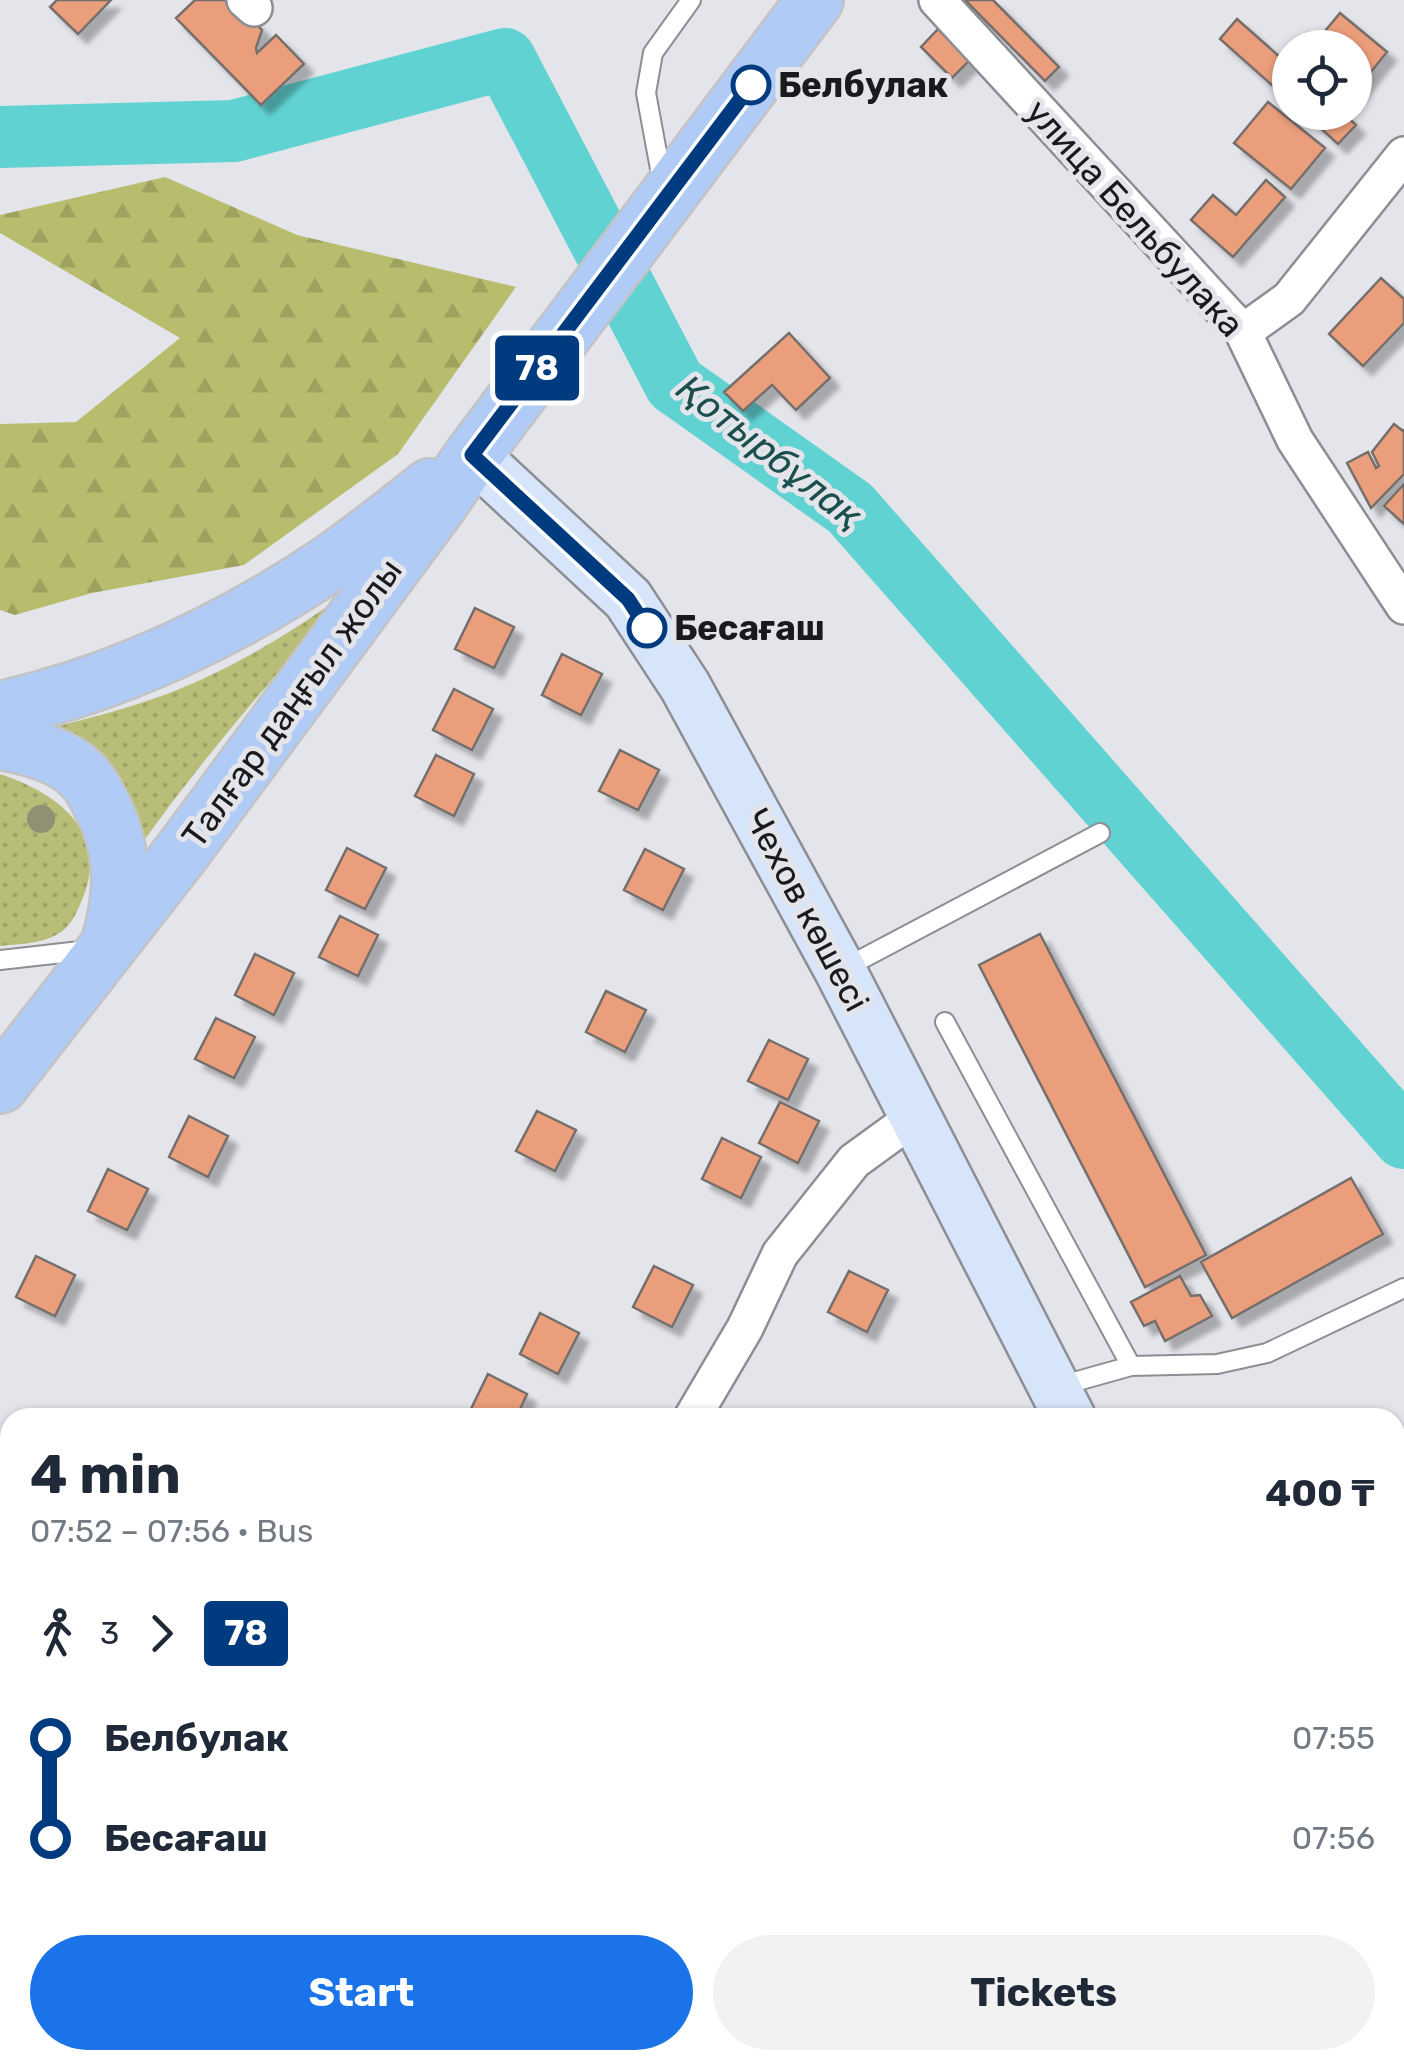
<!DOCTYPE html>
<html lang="en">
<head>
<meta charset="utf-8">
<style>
	:root { --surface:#fff; --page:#f2f2f3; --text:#1f2937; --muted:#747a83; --accent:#1a73e8 }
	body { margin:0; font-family:Rubik,sans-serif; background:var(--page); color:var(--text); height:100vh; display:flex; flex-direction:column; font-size:38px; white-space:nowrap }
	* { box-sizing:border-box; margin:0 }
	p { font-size:32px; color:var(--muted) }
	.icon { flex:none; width:55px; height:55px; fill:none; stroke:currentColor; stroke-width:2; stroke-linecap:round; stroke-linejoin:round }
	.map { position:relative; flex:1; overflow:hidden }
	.drawer { position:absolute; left:0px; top:1408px; width:1405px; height:662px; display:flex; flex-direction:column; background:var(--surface); border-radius:30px 30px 0 0; box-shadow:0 2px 8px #0004 }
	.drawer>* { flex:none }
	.badge { padding:0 20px; border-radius:8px; font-size:35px; line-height:65px }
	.buttons { position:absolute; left:1272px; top:30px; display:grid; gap:20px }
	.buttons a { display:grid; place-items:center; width:100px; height:100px; border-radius:50%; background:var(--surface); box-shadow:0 2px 8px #0004; font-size:50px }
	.map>.badge { position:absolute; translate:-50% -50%; box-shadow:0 0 0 5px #fff }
	.legs { display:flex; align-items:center; gap:15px; height:110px; padding:0 30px; font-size:32px }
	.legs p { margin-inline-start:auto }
	.head { display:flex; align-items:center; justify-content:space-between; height:170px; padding:0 30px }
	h1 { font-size:55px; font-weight:700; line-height:75px }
	.button { display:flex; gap:20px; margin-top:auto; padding:20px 30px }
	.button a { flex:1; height:115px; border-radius:60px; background:var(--accent); color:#fff; font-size:40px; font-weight:700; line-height:115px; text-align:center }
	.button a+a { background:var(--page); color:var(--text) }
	ul { padding:0 30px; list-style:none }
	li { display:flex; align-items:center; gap:35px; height:100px; font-size:38px }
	li i { display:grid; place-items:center; width:15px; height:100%; margin:0 12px; background:currentColor }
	li i::after { content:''; width:25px; height:25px; margin:-12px; border:8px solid; border-radius:50%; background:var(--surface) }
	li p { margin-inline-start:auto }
	li:first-child i { background:linear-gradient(#0000 50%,currentColor 0) }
	li:last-child i { background:linear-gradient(currentColor 50%,#0000 0) }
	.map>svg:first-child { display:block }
	.grass { fill:url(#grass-dots) }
	.forest { fill:url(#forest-firs) }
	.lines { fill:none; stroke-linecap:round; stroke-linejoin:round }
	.river { stroke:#60d2d2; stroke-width:62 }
	.building { fill:#eb9e7c; stroke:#746e6b; stroke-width:2.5; filter:url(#shadow) }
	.lane-casing { stroke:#8d8e94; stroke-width:22 }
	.street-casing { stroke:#8d8e94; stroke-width:40 }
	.secondary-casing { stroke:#8d8e94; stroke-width:55 }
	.primary-casing { stroke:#c3c3c4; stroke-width:60 }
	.lane { stroke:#fff; stroke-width:18 }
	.street { stroke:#fff; stroke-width:35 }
	.secondary { stroke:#d7e5fa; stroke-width:50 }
	.primary { stroke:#afcbf6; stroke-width:55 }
	.tree { fill:#8f9172 }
	.line-1-casing { stroke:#fff; stroke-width:22 }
	.line-1 { stroke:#003b80; stroke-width:15 }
	.stop-1-dot { fill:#fff; stroke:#003b80; stroke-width:5 }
	.labels { text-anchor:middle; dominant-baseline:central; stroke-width:10; stroke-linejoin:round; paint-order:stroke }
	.stop-label { font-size:35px; font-weight:bold; fill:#1a1a1c; stroke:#e4e5eb; text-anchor:start }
	.street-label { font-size:35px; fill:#1a1a1c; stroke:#e4e5eb }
	.water-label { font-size:38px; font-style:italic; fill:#1b4e4e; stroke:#e4e5eb }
</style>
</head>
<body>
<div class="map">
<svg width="1404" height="2069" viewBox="0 0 1404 2069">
	<defs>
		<pattern id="grass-dots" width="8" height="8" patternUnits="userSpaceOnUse" patternTransform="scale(2.5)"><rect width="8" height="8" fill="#b8bd77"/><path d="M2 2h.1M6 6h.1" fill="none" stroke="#9ea266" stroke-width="1.8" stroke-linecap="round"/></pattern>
		<pattern id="forest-firs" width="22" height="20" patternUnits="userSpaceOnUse" patternTransform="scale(2.5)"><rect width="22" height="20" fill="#b8bd6e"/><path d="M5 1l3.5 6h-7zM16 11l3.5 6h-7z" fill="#9ea25f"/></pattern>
		<filter id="shadow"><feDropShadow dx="9" dy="9" stdDeviation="2.5" flood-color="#0004"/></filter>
	</defs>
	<rect width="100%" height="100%" fill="#e4e5eb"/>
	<path class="grass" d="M353,588c-75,83 -148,167 -213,258l-113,-112c47,-12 94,-23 140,-40 66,-25 129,-64 186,-106z
		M0,774c57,19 111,57 82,126 -6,14 -12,29 -28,36 -16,8 -36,8 -54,10z"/>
	<path class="forest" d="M165,177l132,58 219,52 -118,167 -154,111 -152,28 -77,22 -15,-5v-186l76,-2 104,-84 -180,-105v-18z"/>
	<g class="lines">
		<path class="river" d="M0,137l234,-6 271,-72 170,325 175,124 554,630"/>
	</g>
	<path class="building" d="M57,0h54l-33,34 -28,-27z
		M195,0h39l28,30 -6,18 1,5 19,-18 28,29 -43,41 -85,-87z
		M965,0h28l66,67 -14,14z
		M1340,13l47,39 -32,40v-44h-44z
		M1237,19l53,47v35l-70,-62z
		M938,29l31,32 -17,17 -31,-31z
		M1268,102l57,46 -34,41 -57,-46z
		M1303,112h39l14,13 -18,19z
		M1266,180l19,17 -52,60 -42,-37 22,-25 23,20z
		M1381,278l23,21v24l-41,43 -34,-32z
		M789,333l41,45 -34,32 -24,-25 -29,26 -19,-19z
		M1394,424l9,7 1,-2v45l-33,34 -24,-45 21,-11 8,16 3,-2 -7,-14z
		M1404,484v40l-20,-18z
		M475,608l39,19 -20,41 -39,-19z
		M562,654l40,20 -21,41 -39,-20z
		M454,689l39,20 -21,41 -39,-20z
		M620,750l39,20 -21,40 -39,-19z
		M436,755l38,19 -20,42 -39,-20z
		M347,848l39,20 -21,41 -39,-19z
		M645,849l39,20 -21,41 -39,-20z
		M340,916l38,19 -20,41 -39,-19z
		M1040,934l166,321 -61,32 -166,-322z
		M255,954l39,19 -20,42 -39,-20z
		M606,991l40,19 -21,42 -39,-20z
		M216,1018l39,19 -21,41 -39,-19z
		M769,1040l39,19 -20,41 -40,-19z
		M780,1102l39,19 -21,42 -39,-20z
		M537,1111l39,19 -21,41 -39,-20z
		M189,1116l39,20 -20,41 -39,-20z
		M722,1138l39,19 -20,41 -39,-19z
		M108,1169l40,20 -21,41 -39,-19z
		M1351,1178l32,56 -151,84 -31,-56z
		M36,1256l39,19 -20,41 -39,-19z
		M654,1266l39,19 -21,42 -39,-20z
		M849,1271l39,19 -21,42 -39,-20z
		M1180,1276l11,20 9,-1 12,21 -47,25 -10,-20 -11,5 -13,-24z
		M540,1313l39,20 -21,41 -38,-20z
		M488,1374l39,20 -11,24h-44l-4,-3z
		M1395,1772l9,18v30l-9,4z
		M1404,1825v106l-9,-18v-83z
		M0,2025l10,5v30h19l-5,9h-24z"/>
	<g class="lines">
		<defs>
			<path id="lane" d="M663,185l-17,-92 7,-40 38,-53
				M0,960l89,-10
				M841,970l259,-137
				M945,1022l186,344
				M1056,1387l75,-21 86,-2 50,-11 137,-65"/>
			<path id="street" d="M245,0l9,8
				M937,0l306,332 52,108 109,166
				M1243,332l46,-33 115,-144
				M692,1418l53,-90 35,-74 74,-93 62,-45
				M993,2060l13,9
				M118,2069l7,-9
				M652,2069l4,-9"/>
			<path id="secondary" d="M473,455l155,144 57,87 155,284 230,448
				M1395,2052l9,17"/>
			<path id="primary" d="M0,710c119,-27 233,-81 333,-149 33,-23 65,-49 97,-74
				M0,741c25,5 52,11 73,26 14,10 21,23 28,37 24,45 23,89 9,137
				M0,1085l182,-233 255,-345 36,-52 342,-455"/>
		</defs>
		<use href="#lane" class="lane-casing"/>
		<use href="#street" class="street-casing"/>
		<use href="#secondary" class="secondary-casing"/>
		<use href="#primary" class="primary-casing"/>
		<use href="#lane" class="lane"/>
		<use href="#street" class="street"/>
		<use href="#secondary" class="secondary"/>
		<use href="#primary" class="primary"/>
	</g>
	<circle class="tree" cx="41" cy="819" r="14"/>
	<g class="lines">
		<defs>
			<path id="line-1" d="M647,628l-19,-29 -156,-144 279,-370"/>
		</defs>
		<use href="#line-1" class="line-1-casing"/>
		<use href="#line-1" class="line-1"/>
	</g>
	<g class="stop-1-dot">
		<circle cx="751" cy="85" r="18"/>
		<circle cx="647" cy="628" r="18"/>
	</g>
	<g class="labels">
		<g class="stop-label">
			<text x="778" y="85">Белбулак</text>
			<text x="674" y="628">Бесағаш</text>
		</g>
		<g class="street-label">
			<text transform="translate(1135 218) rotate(48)">улица Бельбулака</text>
			<text transform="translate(292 703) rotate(-54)">Талғар даңғыл жолы</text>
			<text transform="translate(807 910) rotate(62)">Чехов көшесі</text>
		</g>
		<g class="water-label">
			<text transform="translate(770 452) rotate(38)">Қотырбұлақ</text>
		</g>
	</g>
</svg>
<div class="buttons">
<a><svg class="icon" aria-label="locate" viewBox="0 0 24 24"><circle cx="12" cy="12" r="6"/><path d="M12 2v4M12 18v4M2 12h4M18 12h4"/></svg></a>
</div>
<b class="badge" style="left:537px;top:368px;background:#003b80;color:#fff">78</b>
<section class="drawer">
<div class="head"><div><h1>4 min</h1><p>07:52 – 07:56 · Bus</p></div><b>400 ₸</b></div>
<div class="legs"><svg class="icon" aria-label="walk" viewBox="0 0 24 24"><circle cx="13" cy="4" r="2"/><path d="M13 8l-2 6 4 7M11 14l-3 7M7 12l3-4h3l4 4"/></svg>3<svg class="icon" aria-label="forward" viewBox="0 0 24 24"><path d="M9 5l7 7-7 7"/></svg><b class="badge" style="background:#003b80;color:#fff">78</b></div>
<ul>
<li><i style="color:#003b80"></i><b>Белбулак</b><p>07:55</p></li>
<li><i style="color:#003b80"></i><b>Бесағаш</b><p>07:56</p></li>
</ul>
<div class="button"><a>Start</a><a>Tickets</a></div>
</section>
</div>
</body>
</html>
